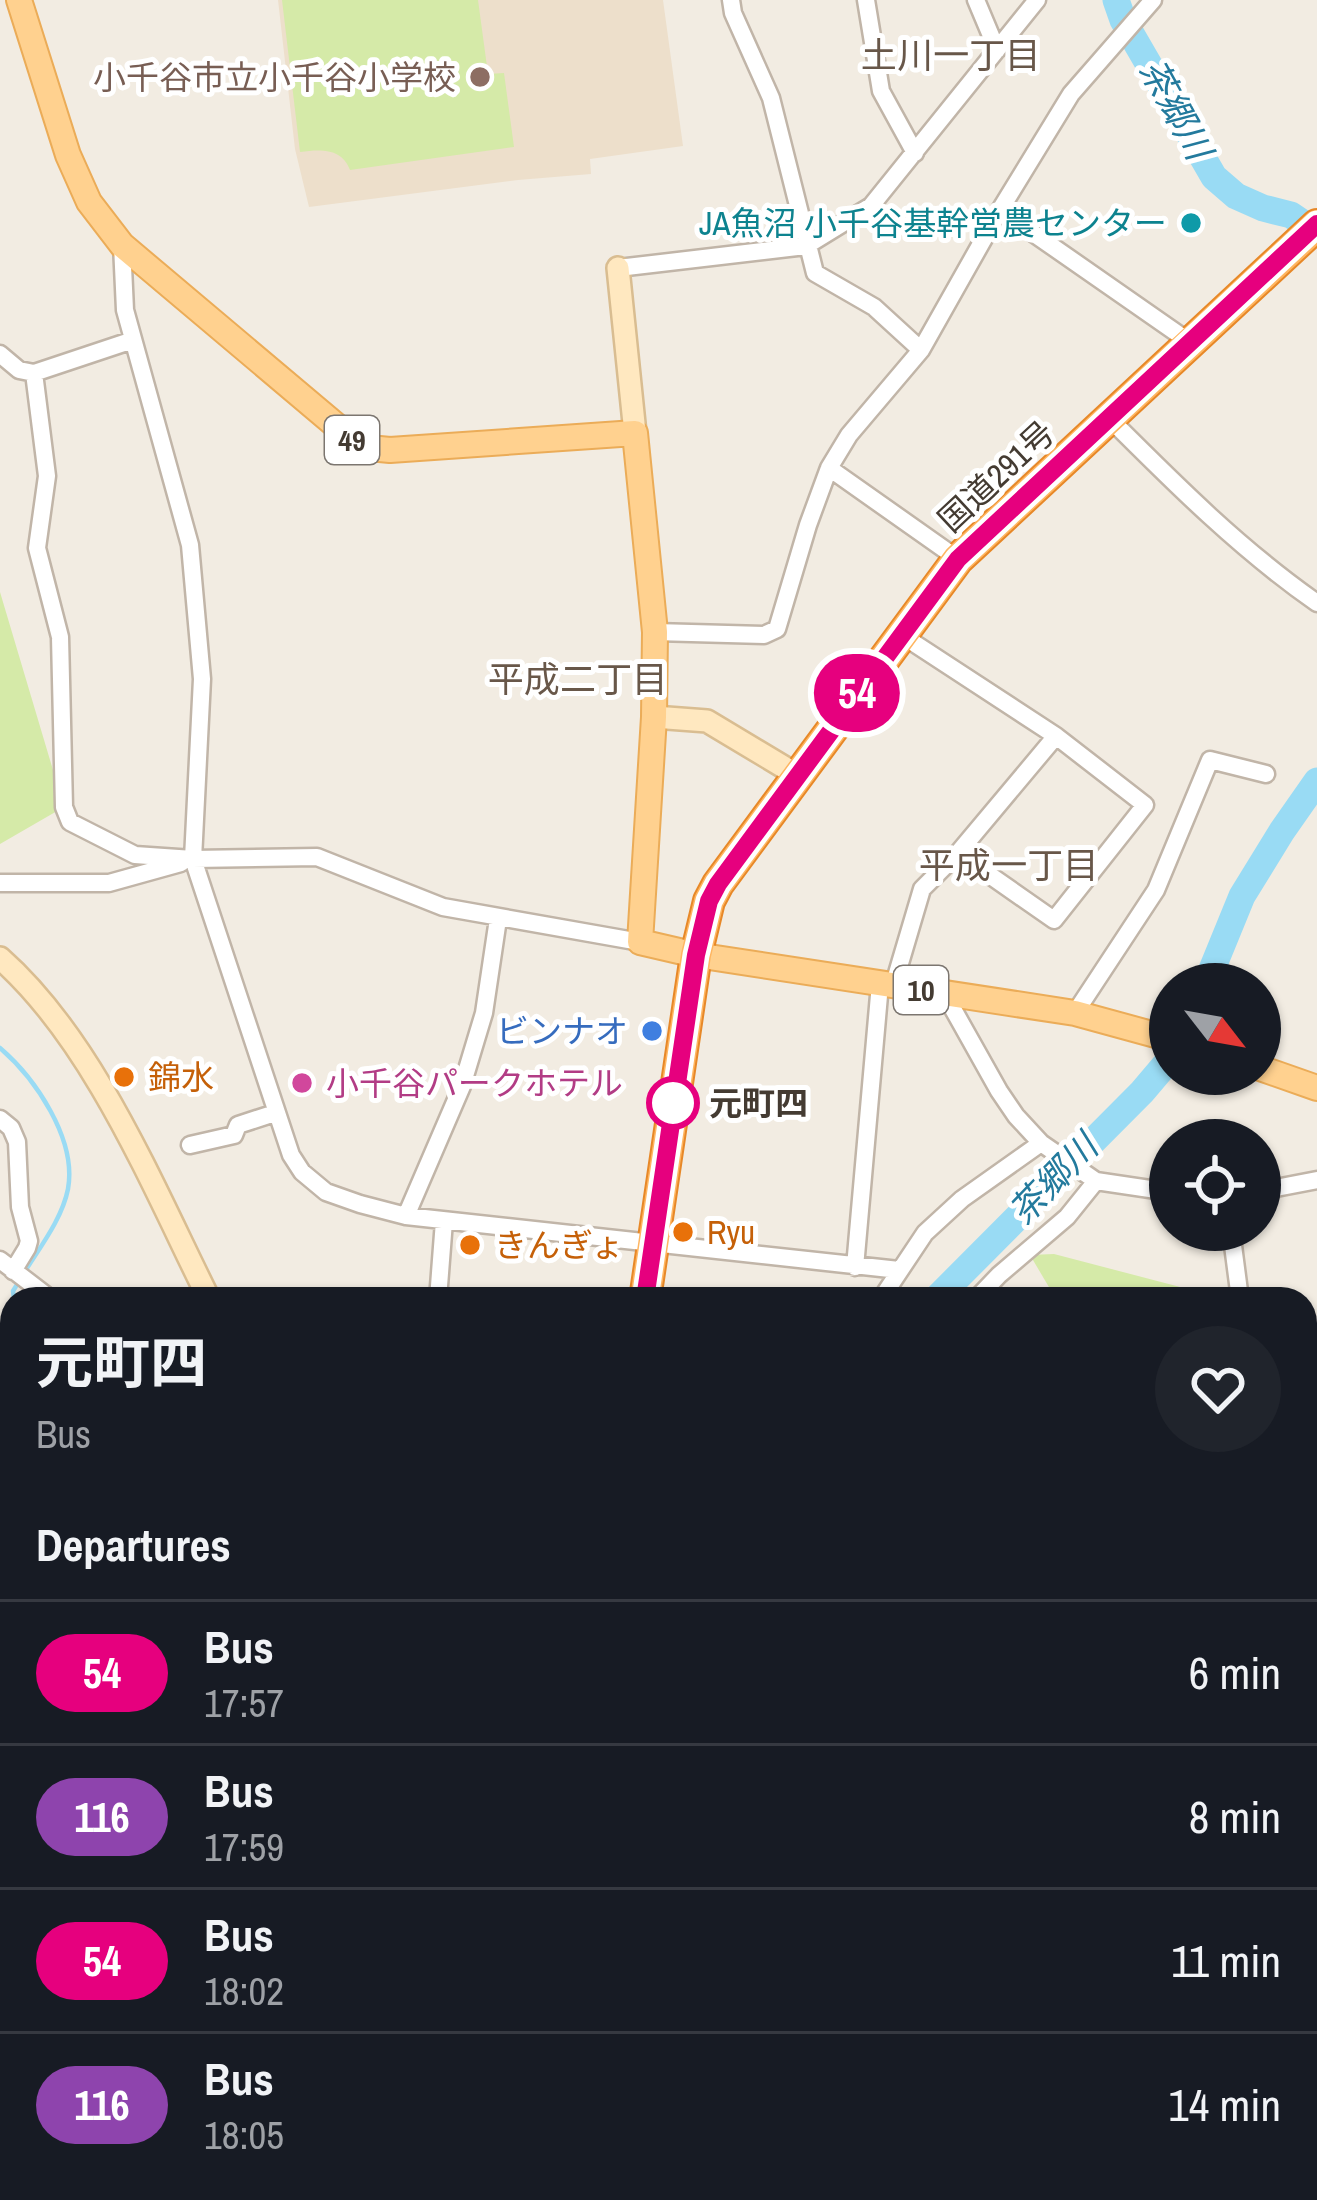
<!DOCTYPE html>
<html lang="en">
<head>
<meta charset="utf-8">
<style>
	:root { --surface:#171b24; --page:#20242c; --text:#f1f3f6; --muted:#9ea1a6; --line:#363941 }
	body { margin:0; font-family:"Archivo Narrow","Noto Sans JP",sans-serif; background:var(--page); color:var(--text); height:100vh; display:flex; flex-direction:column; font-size:45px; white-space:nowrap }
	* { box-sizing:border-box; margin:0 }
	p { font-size:39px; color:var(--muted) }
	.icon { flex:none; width:66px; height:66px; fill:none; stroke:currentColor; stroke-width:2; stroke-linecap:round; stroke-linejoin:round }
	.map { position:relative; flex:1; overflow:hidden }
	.details { position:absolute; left:0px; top:1287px; width:1317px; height:915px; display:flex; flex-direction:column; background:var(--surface); border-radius:36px 36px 0 0; box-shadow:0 3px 9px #0004 }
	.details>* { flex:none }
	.badge { padding:0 24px; border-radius:39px; font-size:42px; line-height:78px }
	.needle { width:78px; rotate:121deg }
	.buttons { position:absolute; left:1149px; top:963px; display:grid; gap:24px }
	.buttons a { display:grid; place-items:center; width:132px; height:132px; border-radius:50%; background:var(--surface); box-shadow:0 3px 9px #0004; font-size:60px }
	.map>.badge { position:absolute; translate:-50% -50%; box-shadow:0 0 0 6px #fff }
	h2 { padding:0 36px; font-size:45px; line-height:108px }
	.round { display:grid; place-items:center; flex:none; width:126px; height:126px; border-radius:63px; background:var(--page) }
	.overview { display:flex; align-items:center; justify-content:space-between; height:204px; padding:0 36px }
	h1 { font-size:57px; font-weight:700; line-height:90px }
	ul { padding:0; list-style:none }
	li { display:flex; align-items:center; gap:36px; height:144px; padding:0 36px; border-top:3px solid var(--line) }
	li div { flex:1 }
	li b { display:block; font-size:45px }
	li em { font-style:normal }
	li .badge { min-width:132px; font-weight:700; text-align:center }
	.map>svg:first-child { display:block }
	.education { fill:#eddfcb }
	.green { fill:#d5eaa8 }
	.water { fill:#99dbf4 }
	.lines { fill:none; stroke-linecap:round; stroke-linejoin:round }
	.stream { stroke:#99dbf4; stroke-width:4.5 }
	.river { stroke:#99dbf4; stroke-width:27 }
	.street-casing { stroke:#c1b5a8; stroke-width:21 }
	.secondary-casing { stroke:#d9bd91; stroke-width:26 }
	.primary-casing { stroke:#ebac58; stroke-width:28 }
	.highway-casing { stroke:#e78828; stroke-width:34 }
	.street { stroke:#fff; stroke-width:16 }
	.secondary { stroke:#ffe8c0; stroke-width:21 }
	.primary { stroke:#ffd18f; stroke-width:24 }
	.highway { stroke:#ffb661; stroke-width:30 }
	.line-casing { stroke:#fff; stroke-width:27 }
	.line { stroke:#e6007e; stroke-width:18 }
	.education-dot { fill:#8d6e63; stroke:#fff; stroke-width:4.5 }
	.culture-dot { fill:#0f9aa8; stroke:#fff; stroke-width:4.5 }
	.shop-dot { fill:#3f7fe0; stroke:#fff; stroke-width:4.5 }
	.food-dot { fill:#e8710a; stroke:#fff; stroke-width:4.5 }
	.hotel-dot { fill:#d1479c; stroke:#fff; stroke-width:4.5 }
	.stop-dot { fill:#fff; stroke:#e6007e; stroke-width:6 }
	.labels { text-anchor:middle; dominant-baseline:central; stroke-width:10; stroke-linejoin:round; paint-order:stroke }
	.shield { fill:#fff; stroke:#7c7670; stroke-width:3 }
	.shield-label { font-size:30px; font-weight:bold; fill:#443b32 }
	.education-label { font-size:33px; fill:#785e54; stroke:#fff; text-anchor:end }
	.culture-label { font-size:33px; fill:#0d838f; stroke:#fff; text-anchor:end }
	.street-label { font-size:33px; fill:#443b32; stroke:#fff }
	.shop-label { font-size:33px; fill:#366cbe; stroke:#fff; text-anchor:end }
	.food-label { font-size:33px; fill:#c56008; stroke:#fff; text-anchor:start }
	.hotel-label { font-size:33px; fill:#b23c85; stroke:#fff; text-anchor:start }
	.stop-label { font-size:33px; font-weight:bold; fill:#443b32; stroke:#fff; text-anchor:start }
	.neighbourhood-label { font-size:36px; fill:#685749; stroke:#fff }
	.water-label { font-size:36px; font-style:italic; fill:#237a9d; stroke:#fff }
</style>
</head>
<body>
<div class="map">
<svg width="1317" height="2200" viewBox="0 0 1317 2200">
	<rect width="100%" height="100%" fill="#f2ece2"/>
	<path class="education" d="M278,0h385l20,146 -93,13 1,15 -73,6 -209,27 -14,-58z"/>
	<path class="green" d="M282,0h196l10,74 16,-1 10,74 -164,23c-8,-22 -29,-21 -50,-18z
		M0,592l64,215 -64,37z
		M1054,1254l130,34 6,11h-134l-26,-44z"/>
	<path class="water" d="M0,1966l12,11v213h183v10h-195z"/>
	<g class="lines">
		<path class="stream" d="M0,1048c35,30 77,91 68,141 -6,30 -28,58 -44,84
			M14,1299l-1,-8 5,-8
			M0,1666l12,-9
			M0,1758l12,31
			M0,1844l12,-19"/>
		<path class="river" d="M1116,0l7,20 91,157 22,19 27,12 28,7 26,18
			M1206,984l36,-88 40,-65 35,-50
			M936,1299l206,-207 28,-33
			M1282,2190l10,2 25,-2
			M1150,2200l6,-10"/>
		<defs>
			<path id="street" d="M731,0l2,13 38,85 44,175 59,34 47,43
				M866,0l15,91 34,62
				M976,0l21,50
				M1000,210l191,133
				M122,245l3,65 65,235 12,134 -9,180 98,296 11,17 24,20 34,12 46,12 493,54
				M618,268l188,-22 65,-40 166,-206
				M0,354l19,16 15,3 99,-33
				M34,373l13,103 -10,72 23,89 4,170 6,15 65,33 58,4 124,-2 126,50 197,35
				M1110,419c66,66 131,131 207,184
				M829,468l129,91
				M655,632l109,3 13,-6 31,-104 21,-57 20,-33 72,-85 79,-140 71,-116 82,-94
				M900,634l156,102 89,69 -91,115 -96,-67
				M0,883h109l72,-20
				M893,987l29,-98 36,-36 98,-117
				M951,993l2,16 46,82 17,25 25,27 55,38 74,11
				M1075,1013l81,-123 54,-130 56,14
				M0,1119l11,9 6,14 3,65 9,34 -2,7 -14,23
				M190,1145l44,-10 4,-10 37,-12
				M1260,1191l57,-11
				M406,1216l56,-130 22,-73 14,-94
				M1231,1230l9,69
				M0,1260l51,39
				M855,1267l25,-283
				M438,1299l6,-78
				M881,1299l44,-66 37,-34 79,-56
				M976,1299l23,-24 68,-58 29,-36
				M0,1519l12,26
				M1305,1647l12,-6
				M0,1805l12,9
				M1305,2057l12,10
				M428,2190l12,10
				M834,2190l6,10
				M1242,2190l17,10
				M767,2200l3,-10"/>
			<path id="secondary" d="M618,268l17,165
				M654,717l53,4 90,54
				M0,958c94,83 153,229 209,341
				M1305,1596l12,5
				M1305,1981l12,-5"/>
			<path id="primary" d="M19,0l49,155 21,47 33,43 230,194 17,9 21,2 245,-17 20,199 -1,85 -14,225 56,13 379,58 95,26
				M1260,1068l57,20"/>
			<path id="highway" d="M645,1299l51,-344 13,-54 9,-17 240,-325 359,-334
				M535,2200l3,-10"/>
		</defs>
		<use href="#street" class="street-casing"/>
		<use href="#secondary" class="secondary-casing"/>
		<use href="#primary" class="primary-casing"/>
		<use href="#highway" class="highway-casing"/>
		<use href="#street" class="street"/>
		<use href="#secondary" class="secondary"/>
		<use href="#primary" class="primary"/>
		<use href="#highway" class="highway"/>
	</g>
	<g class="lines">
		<defs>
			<path id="line" d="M645,1299l51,-344 13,-54 9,-17 240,-325 359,-335"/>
		</defs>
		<use href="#line" class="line-casing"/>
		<use href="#line" class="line"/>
	</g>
	<circle class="education-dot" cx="480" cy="77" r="12"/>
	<circle class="culture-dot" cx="1191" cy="223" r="12"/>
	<circle class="shop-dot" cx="652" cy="1031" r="12"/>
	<g class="food-dot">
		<circle cx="124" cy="1077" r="12"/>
		<circle cx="683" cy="1232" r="12"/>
		<circle cx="470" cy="1245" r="12"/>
	</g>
	<circle class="hotel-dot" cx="302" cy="1083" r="12"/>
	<circle class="stop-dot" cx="673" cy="1103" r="24"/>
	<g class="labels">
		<g class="shield">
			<rect x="325" y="416" width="54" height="48" rx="9"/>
			<rect x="894" y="966" width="54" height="48" rx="9"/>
		</g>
		<g class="shield-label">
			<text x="352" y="440">49</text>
			<text x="921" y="990">10</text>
		</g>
		<g class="education-label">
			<text x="456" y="77">小千谷市立小千谷小学校</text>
		</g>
		<g class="culture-label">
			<text x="1167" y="223">JA魚沼 小千谷基幹営農センター</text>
		</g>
		<g class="street-label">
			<text transform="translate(996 476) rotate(-43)">国道291号</text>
		</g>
		<g class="shop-label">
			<text x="628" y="1031">ビンナオ</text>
		</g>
		<g class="food-label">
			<text x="148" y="1077">錦水</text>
			<text x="707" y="1232">Ryu</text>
			<text x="494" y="1245">きんぎょ</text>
		</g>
		<g class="hotel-label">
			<text x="326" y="1083">小千谷パークホテル</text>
		</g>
		<g class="stop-label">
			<text x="709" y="1103">元町四</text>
		</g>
		<g class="neighbourhood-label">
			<text x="951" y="55">土川一丁目</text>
			<text x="578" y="679">平成二丁目</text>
			<text x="1009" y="865">平成一丁目</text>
		</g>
		<g class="water-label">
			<text transform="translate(1176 109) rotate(61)">茶郷川</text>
			<text transform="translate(1053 1179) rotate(-46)">茶郷川</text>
		</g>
	</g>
</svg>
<div class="buttons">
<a><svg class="needle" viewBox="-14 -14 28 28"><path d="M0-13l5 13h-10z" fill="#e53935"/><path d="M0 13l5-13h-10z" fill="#9ea1a6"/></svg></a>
<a><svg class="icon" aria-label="locate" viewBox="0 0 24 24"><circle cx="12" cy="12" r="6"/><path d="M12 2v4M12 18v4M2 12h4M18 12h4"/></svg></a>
</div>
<b class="badge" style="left:857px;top:693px;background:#e6007e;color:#fff">54</b>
<section class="details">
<div class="overview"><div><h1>元町四</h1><p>Bus</p></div><a class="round"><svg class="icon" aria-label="heart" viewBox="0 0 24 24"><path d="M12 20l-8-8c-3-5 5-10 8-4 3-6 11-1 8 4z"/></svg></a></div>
<h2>Departures</h2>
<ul>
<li><span class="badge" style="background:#e6007e;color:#fff">54</span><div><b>Bus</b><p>17:57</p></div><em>6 min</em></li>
<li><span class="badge" style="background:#8e44ad;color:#fff">116</span><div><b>Bus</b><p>17:59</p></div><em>8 min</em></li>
<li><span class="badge" style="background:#e6007e;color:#fff">54</span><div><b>Bus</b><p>18:02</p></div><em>11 min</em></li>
<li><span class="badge" style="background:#8e44ad;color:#fff">116</span><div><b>Bus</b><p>18:05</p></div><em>14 min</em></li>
</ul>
</section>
</div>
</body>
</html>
